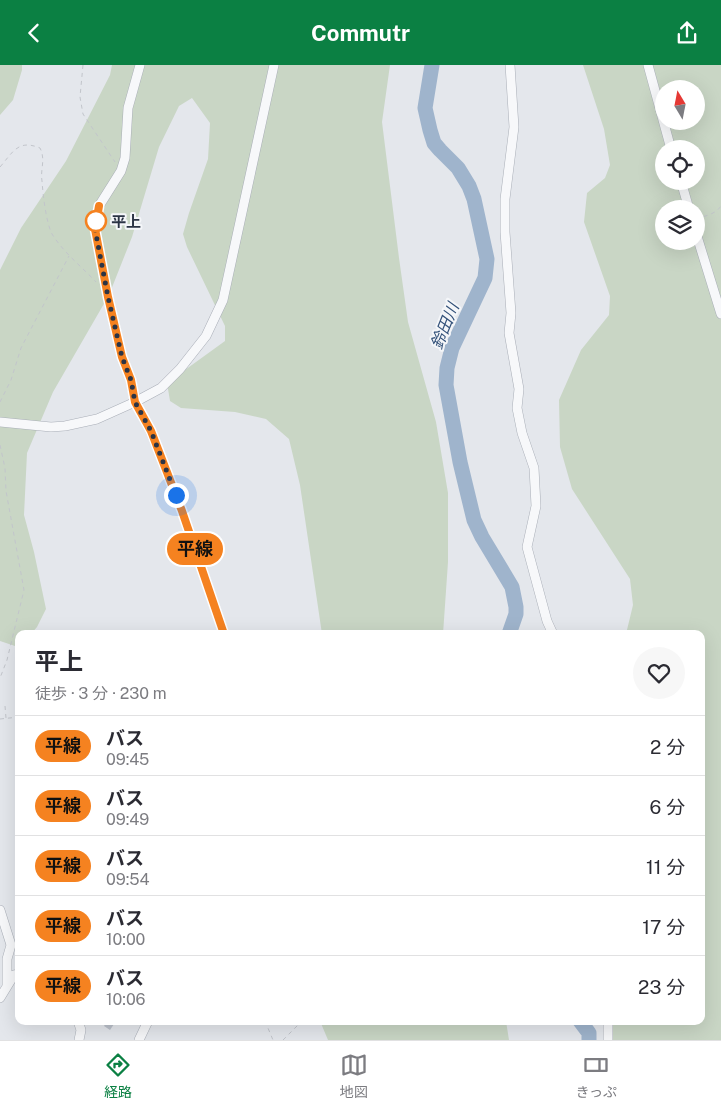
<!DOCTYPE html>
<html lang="ja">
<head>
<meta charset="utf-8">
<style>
	:root { --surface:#fff; --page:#f7f7f7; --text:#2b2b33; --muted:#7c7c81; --line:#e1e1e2; --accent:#0b8043 }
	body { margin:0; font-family:"Public Sans","Noto Sans JP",sans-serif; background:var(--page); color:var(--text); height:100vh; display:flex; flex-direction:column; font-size:19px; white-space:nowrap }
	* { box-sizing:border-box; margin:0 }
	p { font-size:16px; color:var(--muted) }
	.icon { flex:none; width:28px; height:28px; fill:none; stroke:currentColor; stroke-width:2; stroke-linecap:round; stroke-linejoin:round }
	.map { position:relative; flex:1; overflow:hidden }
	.side { position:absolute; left:15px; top:565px; width:690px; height:395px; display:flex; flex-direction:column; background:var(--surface); border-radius:10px; box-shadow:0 5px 20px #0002 }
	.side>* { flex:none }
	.badge { padding:0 10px; border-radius:16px; font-size:18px; line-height:32px }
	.needle { width:32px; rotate:350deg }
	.controls { position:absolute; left:655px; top:15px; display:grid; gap:10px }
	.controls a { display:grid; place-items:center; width:50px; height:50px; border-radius:50%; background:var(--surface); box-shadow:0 5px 20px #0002; font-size:25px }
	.you { position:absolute; width:25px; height:25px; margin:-12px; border:4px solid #fff; border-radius:50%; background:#1a73e8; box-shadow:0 0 0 8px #1a73e833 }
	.map>.badge { position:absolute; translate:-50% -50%; box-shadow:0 0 0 2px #fff }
	.round { display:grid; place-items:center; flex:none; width:52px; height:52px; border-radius:26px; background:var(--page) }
	.head { display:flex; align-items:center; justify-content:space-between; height:85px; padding:0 20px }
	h1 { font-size:24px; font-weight:700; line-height:38px }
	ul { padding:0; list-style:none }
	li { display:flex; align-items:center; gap:15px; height:60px; padding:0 20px; border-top:1px solid var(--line) }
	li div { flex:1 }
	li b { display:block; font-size:19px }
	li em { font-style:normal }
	li .badge { min-width:55px; font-weight:700; text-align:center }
	header { display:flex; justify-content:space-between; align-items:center; height:65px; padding:0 20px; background:var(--accent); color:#fff; font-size:22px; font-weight:700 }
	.dock { display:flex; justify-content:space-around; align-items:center; height:70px; border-top:1px solid var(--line); background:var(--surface); font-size:14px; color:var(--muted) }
	.dock a { display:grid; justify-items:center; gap:2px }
	.dock .active { color:var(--accent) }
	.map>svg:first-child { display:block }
	.green { fill:#c9d6c5; fill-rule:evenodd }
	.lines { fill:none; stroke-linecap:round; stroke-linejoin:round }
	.river { stroke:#9fb4cc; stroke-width:15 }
	.building { fill:#bbc0ca }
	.minor-casing { stroke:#a9aeb7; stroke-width:10 }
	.path { stroke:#c2c5cb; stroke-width:1; stroke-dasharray:4 4; stroke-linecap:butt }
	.minor { stroke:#f7f8fa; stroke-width:9 }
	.line-casing { stroke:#fff; stroke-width:11 }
	.line { stroke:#f58220; stroke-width:8 }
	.walk { stroke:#2b3445; stroke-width:5; stroke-dasharray:0 9 }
	.stop-dot { fill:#fff; stroke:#f58220; stroke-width:2.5 }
	.labels { text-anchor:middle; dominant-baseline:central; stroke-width:4; stroke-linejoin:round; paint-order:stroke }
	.stop-label { font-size:15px; font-weight:bold; fill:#2b3445; stroke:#f4f6f9; text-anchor:start }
	.water-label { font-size:16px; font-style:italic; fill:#34527a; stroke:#f4f6f9 }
</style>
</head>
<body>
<header><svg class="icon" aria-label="back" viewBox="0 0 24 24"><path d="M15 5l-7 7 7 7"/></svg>Commutr<svg class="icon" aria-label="share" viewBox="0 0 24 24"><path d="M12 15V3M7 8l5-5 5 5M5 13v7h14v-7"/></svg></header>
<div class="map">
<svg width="721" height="975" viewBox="0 0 721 975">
	<rect width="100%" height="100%" fill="#e4e7ec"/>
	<path class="green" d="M0,0h22v5l-9,30 -13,15z
		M112,0h278l-8,57 17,136 9,64 28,100 12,71v69l-5,72h-121l-22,-149 -11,-46 -23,-20 -31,-7 -54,-4 -11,-7 -3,-18 58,-42v-15l-38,-79 -4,-13 6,-21 19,-54 2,-36 -18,-25 -13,8 -20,41 -27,90 -23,58 -56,97 -26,61 -3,62 10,37 12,57 -9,18 -6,7h-12l-1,13 -18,-6v-371l21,-42 45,-67 44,-86z
		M583,0h138v975h-114l1,-19h93v-387h-75l7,-29 -3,-26 -58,-90 -12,-42 -1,-47 22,-50 28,-35 1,-19 -26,-74 3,-29 18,-15 5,-13 -6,-36zM664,24h32v32h-32zM664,84h32v32h-32zM664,144h32v32h-32z
		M320,956h186l3,19h-181z"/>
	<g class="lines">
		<path class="river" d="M432,0l-7,43 5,22 4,13 6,7 18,18 11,18 5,13 13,60 -2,19 -33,70 -5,20 -1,17 14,77 14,58 8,17 30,50 4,20v7l-7,20
			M580,956l9,12v7"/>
	</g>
	<path class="building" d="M107,956h9l-6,9 -6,-4z"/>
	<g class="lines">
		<defs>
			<path id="minor" d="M140,0l-12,43 -3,50 -4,13 -22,35 -4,23 13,68 14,60 9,23 4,22 16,30 31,79 42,123
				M510,0l4,62 -9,72v33l6,81 -2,20 10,56 -2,19 5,25 12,35 2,38 -9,41 20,74 6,13
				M648,0l23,84
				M681,116l8,28
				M696,168l25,81
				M0,357l51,5 14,-1 32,-7 38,-17 26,-14 19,-19 26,-33 17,-36 51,-235
				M0,845l11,35 -4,14v26
				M0,933l14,-23 5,-1
				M78,956l3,9 -2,10
				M608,956v19
				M139,975l9,-19"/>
		</defs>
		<use href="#minor" class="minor-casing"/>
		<path class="path" d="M83,0l-3,32 3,17 32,48
			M0,102c13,-15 18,-28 40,-19 6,12 0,21 2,33 1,14 4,41 10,53 12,19 29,32 44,48
			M696,154c9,-3 20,-5 25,-13
			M0,337l11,-22 10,-32 48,-92
			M0,380l5,23 1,23 18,99 -17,70 -7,18
			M5,641l1,12
			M0,654l19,-2
			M265,956l8,19
			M283,975l19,-19"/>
		<use href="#minor" class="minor"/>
	</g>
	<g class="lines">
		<defs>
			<path id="line" d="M99,141l-4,23 13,68 14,60 9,23 4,22 16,29 31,80 42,123"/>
		</defs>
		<use href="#line" class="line-casing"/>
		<use href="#line" class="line"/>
		<path class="walk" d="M96,156l-1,8 13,68 14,60 9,23 4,22 16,29 25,64"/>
	</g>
	<circle class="stop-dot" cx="96" cy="156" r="10"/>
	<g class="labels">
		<g class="stop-label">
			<text x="111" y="156">平上</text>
		</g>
		<g class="water-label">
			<text transform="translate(445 261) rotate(-68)">鈴田川</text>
		</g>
	</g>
</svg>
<div class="controls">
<a><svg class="needle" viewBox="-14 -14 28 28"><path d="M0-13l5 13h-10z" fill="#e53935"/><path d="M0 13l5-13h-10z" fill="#7c7c81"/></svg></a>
<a><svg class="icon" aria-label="locate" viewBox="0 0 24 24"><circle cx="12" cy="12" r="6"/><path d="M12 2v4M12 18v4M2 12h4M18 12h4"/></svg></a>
<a><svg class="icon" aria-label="layers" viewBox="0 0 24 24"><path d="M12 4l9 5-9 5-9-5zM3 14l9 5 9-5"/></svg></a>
</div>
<div class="you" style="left:176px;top:430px"></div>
<b class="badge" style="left:195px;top:484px;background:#f58220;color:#111">平線</b>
<section class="side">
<div class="head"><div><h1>平上</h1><p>徒歩 · 3 分 · 230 m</p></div><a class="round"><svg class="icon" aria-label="heart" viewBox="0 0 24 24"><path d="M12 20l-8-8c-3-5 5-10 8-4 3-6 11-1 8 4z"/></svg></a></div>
<ul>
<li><span class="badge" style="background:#f58220;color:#111">平線</span><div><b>バス</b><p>09:45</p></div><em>2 分</em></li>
<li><span class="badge" style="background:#f58220;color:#111">平線</span><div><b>バス</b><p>09:49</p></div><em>6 分</em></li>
<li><span class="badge" style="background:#f58220;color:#111">平線</span><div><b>バス</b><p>09:54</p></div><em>11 分</em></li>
<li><span class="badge" style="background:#f58220;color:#111">平線</span><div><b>バス</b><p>10:00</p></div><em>17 分</em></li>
<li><span class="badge" style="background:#f58220;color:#111">平線</span><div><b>バス</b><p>10:06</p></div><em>23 分</em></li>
</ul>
</section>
</div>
<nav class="dock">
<a class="active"><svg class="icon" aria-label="directions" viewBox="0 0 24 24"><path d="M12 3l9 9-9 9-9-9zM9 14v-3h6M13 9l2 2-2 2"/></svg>経路</a>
<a><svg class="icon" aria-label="map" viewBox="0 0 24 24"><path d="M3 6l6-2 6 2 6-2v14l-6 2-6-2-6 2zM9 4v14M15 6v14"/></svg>地図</a>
<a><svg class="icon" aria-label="tickets" viewBox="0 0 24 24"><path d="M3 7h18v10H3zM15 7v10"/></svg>きっぷ</a>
</nav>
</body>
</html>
